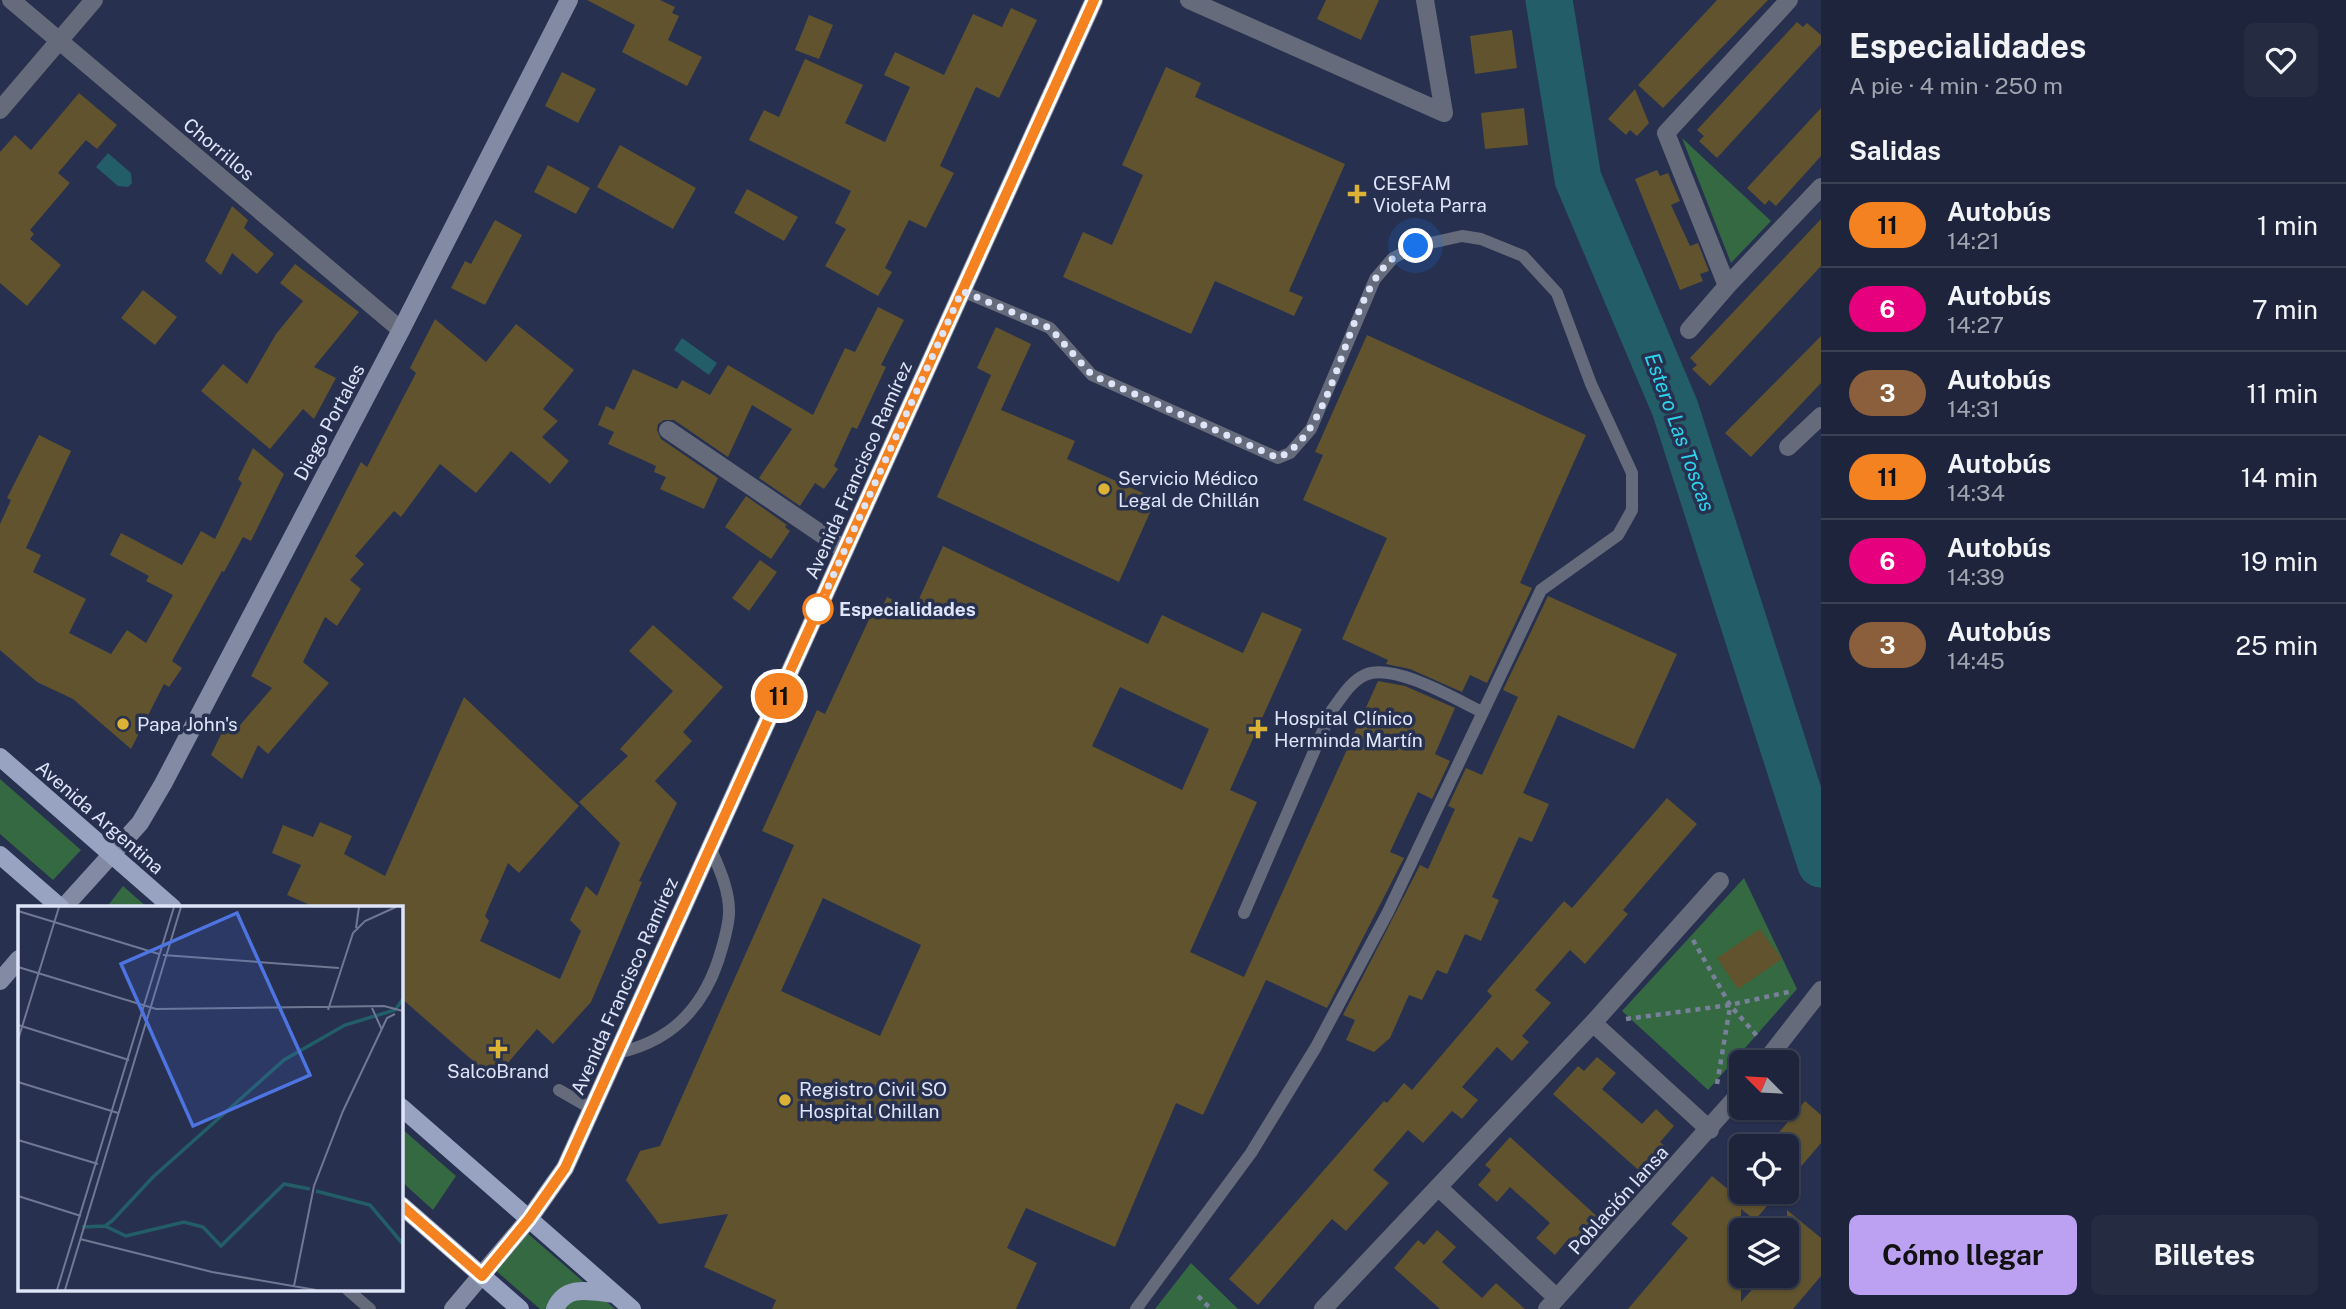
<!DOCTYPE html>
<html lang="es">
<head>
<meta charset="utf-8">
<style>
	:root { --surface:#1d243b; --page:#252c42; --text:#f1f3f6; --muted:#a0a4af; --line:#3b4155; --accent:#bca0f2 }
	body { margin:0; font-family:"Public Sans",sans-serif; background:var(--page); color:var(--text); height:100vh; display:flex; flex-direction:column; font-size:26px; white-space:nowrap }
	* { box-sizing:border-box; margin:0 }
	p { font-size:23px; color:var(--muted) }
	.icon { flex:none; width:38px; height:38px; fill:none; stroke:currentColor; stroke-width:2; stroke-linecap:round; stroke-linejoin:round }
	.map { position:relative; flex:1; overflow:hidden }
	.details { display:flex; flex-direction:column; background:var(--surface); width:525px }
	.details>* { flex:none }
	.badge { padding:0 14px; border-radius:23px; font-size:24px; line-height:46px }
	.needle { width:46px; rotate:294deg }
	.buttons { position:absolute; left:1729px; top:1050px; display:grid; gap:14px }
	.buttons a { display:grid; place-items:center; width:70px; height:70px; border-radius:10px; background:var(--surface); box-shadow:0 2px 5px #0004,0 0 0 2px var(--line); font-size:35px }
	.you { position:absolute; width:35px; height:35px; margin:-18px; border:5px solid #fff; border-radius:50%; background:#1a73e8; box-shadow:0 0 0 10px #1a73e833 }
	.map>.badge { position:absolute; translate:-50% -50%; box-shadow:0 0 0 4px #fff }
	h2 { padding:0 28px; font-size:26px; line-height:63px }
	.round { display:grid; place-items:center; flex:none; width:74px; height:74px; border-radius:10px; background:var(--page) }
	.head { display:flex; align-items:center; justify-content:space-between; height:119px; padding:0 28px }
	h1 { font-size:33px; font-weight:700; line-height:52px }
	.action { display:flex; gap:14px; margin-top:auto; padding:14px 28px }
	.action a { flex:1; height:80px; border-radius:10px; background:var(--accent); color:#111; font-size:28px; font-weight:700; line-height:80px; text-align:center }
	.action a+a { background:var(--page); color:var(--text) }
	ul { padding:0; list-style:none }
	li { display:flex; align-items:center; gap:21px; height:84px; padding:0 28px; border-top:2px solid var(--line) }
	li div { flex:1 }
	li b { display:block; font-size:26px }
	li em { font-style:normal }
	li .badge { min-width:77px; font-weight:700; text-align:center }
	main { display:flex; flex:1; min-height:0 }
	.map>svg:first-child { display:block }
	.green { fill:#356942 }
	.water { fill:#235d67 }
	.lines { fill:none; stroke-linecap:round; stroke-linejoin:round }
	.river { stroke:#235d67; stroke-width:47 }
	.building { fill:#60532e; fill-rule:evenodd }
	.path { stroke:#78809a; stroke-width:4.5; stroke-dasharray:5 5; stroke-linecap:butt }
	.lane { stroke:#656b7a; stroke-width:12 }
	.street { stroke:#656b7a; stroke-width:18 }
	.secondary { stroke:#828ba3; stroke-width:18 }
	.primary { stroke:#98a3c2; stroke-width:18 }
	.line-casing { stroke:#fff; stroke-width:16 }
	.line { stroke:#f58220; stroke-width:10 }
	.walk { stroke:#dee5f9; stroke-width:7; stroke-dasharray:0 12.6 }
	.poi-dot { fill:#dbb233; stroke:#27304f; stroke-width:2.5 }
	.stop-dot { fill:#fff; stroke:#f58220; stroke-width:3.5 }
	.labels { text-anchor:middle; dominant-baseline:central; stroke-width:7; stroke-linejoin:round; paint-order:stroke }
	.street-label { font-size:19px; fill:#dee5f9; stroke:#27304f }
	.poi-label { font-size:19px; fill:#dee5f9; stroke:#27304f; text-anchor:start }
	.stop-label { font-size:19px; font-weight:bold; fill:#dee5f9; stroke:#27304f; text-anchor:start }
	.water-label { font-size:21px; font-style:italic; fill:#2cd5ee; stroke:#27304f }
	.inset-river { fill:none; stroke:#235d67; stroke-width:3.5 }
	.inset-road { fill:none; stroke:#707893; stroke-width:2 }
	.view { fill:#4d74e0; fill-opacity:0.15; stroke:#4d74e0; stroke-width:3.5 }
	.inset-edge { fill:none; stroke:#dee5f9; stroke-width:3.5 }
</style>
</head>
<body>
<main>
<div class="map">
<svg width="1821" height="1309" viewBox="0 0 1821 1309">
	<rect width="100%" height="100%" fill="#27304f"/>
	<path class="green" d="M1682,138l89,83 -40,42z
		M0,779l81,71 -28,30 -53,-46z
		M1744,878l53,111 -89,101 -86,-79z
		M123,886l25,22h-42z
		M401,1128l55,48 -23,34 -32,-29z
		M526,1232l89,77h-75l-46,-40z
		M1191,1263l47,46h-83z"/>
	<path class="water" d="M108,153l23,20 1,10 -4,4 -10,-1 -22,-19z
		M682,338l35,25 -8,12 -35,-25z"/>
	<g class="lines">
		<path class="river" d="M1549,0l29,179 97,229 146,456"/>
	</g>
	<path class="building" d="M587,0h73l15,7 -3,6 7,3 -11,24 34,17 -15,29 -65,-34 13,-27z
		M1326,0h53l-18,40 -44,-21z
		M1717,0h51l-105,108 -25,-23z
		M1011,8l26,12 -38,78 -23,-11 -36,79 14,7 -28,55 -17,-8 -24,48 7,4 -14,24 -53,-30 21,-37 -11,-6 16,-32 -102,-51 15,-30 15,7 26,-58 58,26 -18,38 40,19 25,-55 -26,-12 11,-23 49,23 29,-61 29,13z
		M809,15l24,10 -14,34 -24,-9z
		M1797,22l6,5 4,-4 14,12v9l-104,114 -18,-17 5,-5 -7,-6z
		M1512,30l5,38 -42,6 -5,-38z
		M1166,67l35,16 -6,14 150,67 -56,127 14,6 -9,19 -79,-35 -24,53 -128,-57 20,-45 29,13 31,-70 -21,-10z
		M562,72l34,17 -18,34 -33,-17z
		M1635,89l14,34 -12,13 -7,-6 -4,5 -18,-16z
		M79,93l38,32 -20,24 -11,-9 -28,33 12,10 -40,47 4,4 -4,5 31,26 -34,41 -27,-23v-131l15,-17 16,15z
		M1524,108l4,37 -43,4 -4,-36z
		M1821,108v48l-45,50 -7,-6 -4,5 -18,-17z
		M620,145l76,43 -23,41 -76,-42z
		M548,165l42,23 -14,26 -42,-22z
		M1657,170l3,6 8,-3 12,28 -9,4 19,41 8,-3 11,28 -9,3 3,7 -23,9 -45,-111z
		M747,189l51,28 -14,24 -50,-28z
		M232,206l16,14 -4,8 30,26 -17,20 -25,-21 -11,22 -16,-14z
		M1821,219v47l-111,120 -18,-17 5,-4 -7,-7z
		M495,220l27,15 -37,70 -34,-17 14,-27 6,3z
		M295,264l64,48 -45,55 22,11 -22,41 -11,-10 -33,40 -69,-58 22,-27 24,20 29,-50 27,-33 -23,-18z
		M143,290l34,27 -22,28 -34,-27z
		M878,307l26,13 -23,45 5,2 -29,62 -5,-2 -18,39 4,3 -14,20 -9,-6 -15,23 -41,-28 33,-49 -40,-24 -24,52 -54,-37h-10l-6,4 -1,6 4,9 57,39 -14,31 -44,-20 6,-12 -12,-5 2,-6 -48,-22 6,-12 -16,-7 8,-19 8,4 19,-41 44,20 5,-9 28,15 18,-30 85,50 32,-67 10,4z
		M435,319l51,43 30,-38 58,46 -31,39 15,12 -16,16 27,24 -19,23 -39,-33 -35,42 -36,-29 -39,53 -7,-6 -39,45 9,8 -14,16 11,9 -24,37 -12,-9 -22,45 26,21 -61,71 -10,-9 -16,34 -31,-24 15,-31 9,7 37,-43 -21,-12 110,-214 6,5 49,-94 -6,-5z
		M996,327l35,17 -30,66 74,31 -8,18 89,40 -37,83 -182,-85 54,-122 -14,-7z
		M1367,335l219,100 -66,148 12,5 -45,95 -17,-8 -8,17 -52,-23 -24,-5 2,-4 -46,-21 45,-101 -84,-38 20,-45 -8,-3z
		M1821,336v47l-70,74 -26,-24z
		M39,435l32,16 -45,97 15,7 -8,17 53,27 -17,34 42,21 16,-24 19,13 27,-48 -27,-14 3,-5 -39,-21 11,-22 61,32 19,-34 14,8 27,-56 -4,-4 15,-31 31,26 -33,67 -8,-4 -19,35 -2,-1 -50,90 10,7 -13,19 -5,-3 -33,65 -58,-50 -36,-17 -37,-32v-126l11,-24 -4,-2z
		M746,496l41,29 -2,2 5,4 -19,28 -46,-32z
		M943,546l205,98 14,-29 81,38 19,-41 40,17 -72,161 27,12 -67,150 54,25 134,-296 27,5 50,22 -20,46 15,7 -18,38 -14,-7 -28,60 14,6 -77,150 -61,-28 -63,135 -27,-12 -61,144 -89,-39 -19,40 30,15 -21,46h-244l4,-9 -72,-33 24,-53 -69,10 -33,-44 14,-29 20,-5 134,-301 -32,-14 55,-121 8,4 47,-101 6,3 9,-19 27,13zM1120,687l89,42 -27,61 -90,-44zM823,898l98,47 -41,91 -99,-45z
		M760,560l17,12 -28,39 -17,-13z
		M1548,596l129,58 -43,95 -76,-34 -35,78 26,11 -17,38 -13,-5 -27,60 7,3 -18,41 -16,-7 -18,40 -10,-4 -15,30 -13,-5 -19,43 -16,14 -28,-12 9,-20 -12,-5 77,-150 8,4 27,-60 -7,-3 18,-38 16,7 36,-78 -15,-7z
		M653,625l70,62 -40,45 9,9 -37,40 22,22 -38,78 3,1 -51,120 -38,42 -16,-15 -43,50 -93,-81v-90h-84l-30,-13 14,-30 -29,-12 11,-28 30,12 7,-15 32,14 -8,18 41,22 79,-179 115,109 -60,67 -11,-10 -23,53 4,5 -9,20 80,38 21,-48 -11,-11 16,-34 11,10 23,-53 -41,-41 49,-46 -8,-7 53,-58 -44,-40z
		M1667,798l30,26 -74,86 5,4 -43,50 -15,-14 -35,40 16,13 -29,33 7,6 -17,19 -15,-14 -35,40 16,13 -16,19 -10,-8 -29,32 -15,-13 -35,40 16,13 -43,48 -14,-12 -74,86 -29,-26 155,-178 3,2 17,-20 8,7 80,-94 -5,-5 77,-90 8,7z
		M1760,929l22,30 -44,30 -21,-31z
		M1597,1057l19,16 -14,16 40,35 14,-15 18,17 -14,16 8,7 -24,26 -91,-81 25,-28 6,5z
		M1805,1101l16,14v28l-34,40v-37h-19z
		M1510,1137l91,83 -24,25 -8,-7 -14,17 -19,-17 14,-15 -40,-36 -13,15 -19,-17 13,-15 -6,-5z
		M1712,1176l18,15 11,-14v15h38l-24,28 -14,-11v93l23,-26h23v-66l34,28v38l-28,33h-165l60,-71 -17,-14z
		M1437,1230l19,17 -14,15 40,36 14,-15 29,26h-85l-46,-41 24,-28 6,5z"/>
	<g class="lines">
		<path class="path" d="M1693,940l37,65 28,32
			M1626,1019l104,-14 63,-14
			M1717,1084l13,-77
			M1198,1296l13,13"/>
		<path class="lane" d="M962,291l88,37 42,47 186,83 12,-5 21,-24 64,-150 18,-21 24,-12 45,-10 19,3 42,17 34,37 34,91 41,89v37l-14,25 -77,55 -153,322 -72,135 -65,106 -115,156
			M1244,913l88,-203c10,-13 18,-28 33,-35 28,-13 90,24 117,37
			M617,1053c52,-11 84,-42 101,-92 5,-16 10,-31 11,-47 1,-23 -10,-46 -19,-67
			M559,1090l33,19
			M348,1290l22,19"/>
		<path class="street" d="M11,0l390,330
			M1189,0l255,113 -19,-113
			M1789,0l-123,133 61,153 94,-99
			M0,110l94,-110
			M1689,330l38,-44
			M668,430l177,120
			M1788,447l33,-31
			M1593,1023l117,107
			M1765,1062l56,-72
			M1438,1187l119,111
			M1323,1309l270,-286 127,-142
			M1547,1309l194,-217"/>
		<path class="secondary" d="M63,908l77,-85 23,-39 238,-454 168,-330
			M0,981l19,-22
			M453,1309l76,-90 36,-51 529,-1168"/>
		<path class="primary" d="M0,757l173,151
			M0,855l61,53
			M401,1107l231,202
			M401,1205l119,104
			M555,1309c11,-26 37,-17 60,-15"/>
	</g>
	<g class="lines">
		<defs>
			<path id="line" d="M401,1205l81,71 47,-57 36,-51 529,-1168"/>
		</defs>
		<use href="#line" class="line-casing"/>
		<use href="#line" class="line"/>
		<path class="walk" d="M818,609l144,-318 88,37 42,47 186,83c59,-26 66,-158 114,-199 7,-6 17,-9 24,-13"/>
	</g>
	<g class="poi-dot">
		<path d="M1353.5 183.5h7v7h7v7h-7v7h-7v-7h-7v-7h7z"/>
		<circle cx="1104" cy="489" r="7"/>
		<circle cx="123" cy="724" r="7"/>
		<path d="M1254.5 718.5h7v7h7v7h-7v7h-7v-7h-7v-7h7z"/>
		<path d="M494.5 1038.5h7v7h7v7h-7v7h-7v-7h-7v-7h7z"/>
		<circle cx="785" cy="1100" r="7"/>
	</g>
	<circle class="stop-dot" cx="818" cy="609" r="14"/>
	<g class="labels">
		<g class="street-label">
			<text transform="translate(219 149) rotate(40)">Chorrillos</text>
			<text transform="translate(329 422) rotate(-62)">Diego Portales</text>
			<text transform="translate(858 470) rotate(-66)">Avenida Francisco Ramírez</text>
			<text transform="translate(100 817) rotate(41)">Avenida Argentina</text>
			<text transform="translate(624 986) rotate(-66)">Avenida Francisco Ramírez</text>
			<text transform="translate(1618 1200) rotate(-48)">Población Iansa</text>
		</g>
		<g class="poi-label">
			<text x="1373" y="183">CESFAM<tspan x="1373" dy="22">Violeta Parra</tspan></text>
			<text x="1118" y="478">Servicio Médico<tspan x="1118" dy="22">Legal de Chillán</tspan></text>
			<text x="1274" y="718">Hospital Clínico<tspan x="1274" dy="22">Herminda Martín</tspan></text>
			<text x="137" y="724">Papa John's</text>
			<text x="498" y="1071" text-anchor="middle">SalcoBrand</text>
			<text x="799" y="1089">Registro Civil SO<tspan x="799" dy="22">Hospital Chillan</tspan></text>
		</g>
		<g class="stop-label">
			<text x="839" y="609">Especialidades</text>
		</g>
		<g class="water-label">
			<text transform="translate(1680 432) rotate(70)">Estero Las Toscas</text>
		</g>
	</g>
	<g transform="translate(18 906)">
		<rect width="385" height="385" fill="#27304f"/>
		<path class="inset-river" d="M298,285l54,14 33,39M87,320l21,10 58,-14 19,5 18,19 63,-62 26,5M64,321l23,-1 7,-5 41,-44 131,-117 61,-35 50,-15 8,-11"/>
		<path class="inset-road" d="M0,5l141,43M338,22l3,-21M145,49l176,13M0,61l138,42 228,-3 19,5M354,102l10,22M310,104l25,-77 12,-12 31,-14M0,119l111,35M0,134l41,-133M0,176l100,31M0,234l80,24M0,290l63,20M62,333l132,33 104,18M276,380l20,-100 29,-75 44,-93 8,-4M39,384l117,-383M47,384l116,-383"/>
		<path class="view" d="M219,7l73,162 -117,51 -72,-162z"/>
		<rect width="385" height="385" class="inset-edge"/>
	</g>
</svg>
<div class="buttons">
<a><svg class="needle" viewBox="-14 -14 28 28"><path d="M0-13l5 13h-10z" fill="#e53935"/><path d="M0 13l5-13h-10z" fill="#a0a4af"/></svg></a>
<a><svg class="icon" aria-label="locate" viewBox="0 0 24 24"><circle cx="12" cy="12" r="6"/><path d="M12 2v4M12 18v4M2 12h4M18 12h4"/></svg></a>
<a><svg class="icon" aria-label="layers" viewBox="0 0 24 24"><path d="M12 4l9 5-9 5-9-5zM3 14l9 5 9-5"/></svg></a>
</div>
<div class="you" style="left:1416px;top:246px"></div>
<b class="badge" style="left:779px;top:696px;background:#f58220;color:#111">11</b>
</div>
<section class="details">
<div class="head"><div><h1>Especialidades</h1><p>A pie · 4 min · 250 m</p></div><a class="round"><svg class="icon" aria-label="heart" viewBox="0 0 24 24"><path d="M12 20l-8-8c-3-5 5-10 8-4 3-6 11-1 8 4z"/></svg></a></div>
<h2>Salidas</h2>
<ul>
<li><span class="badge" style="background:#f58220;color:#111">11</span><div><b>Autobús</b><p>14:21</p></div><em>1 min</em></li>
<li><span class="badge" style="background:#e6007e;color:#fff">6</span><div><b>Autobús</b><p>14:27</p></div><em>7 min</em></li>
<li><span class="badge" style="background:#8b5e3c;color:#fff">3</span><div><b>Autobús</b><p>14:31</p></div><em>11 min</em></li>
<li><span class="badge" style="background:#f58220;color:#111">11</span><div><b>Autobús</b><p>14:34</p></div><em>14 min</em></li>
<li><span class="badge" style="background:#e6007e;color:#fff">6</span><div><b>Autobús</b><p>14:39</p></div><em>19 min</em></li>
<li><span class="badge" style="background:#8b5e3c;color:#fff">3</span><div><b>Autobús</b><p>14:45</p></div><em>25 min</em></li>
</ul>
<div class="action"><a>Cómo llegar</a><a>Billetes</a></div>
</section>
</main>
</body>
</html>
